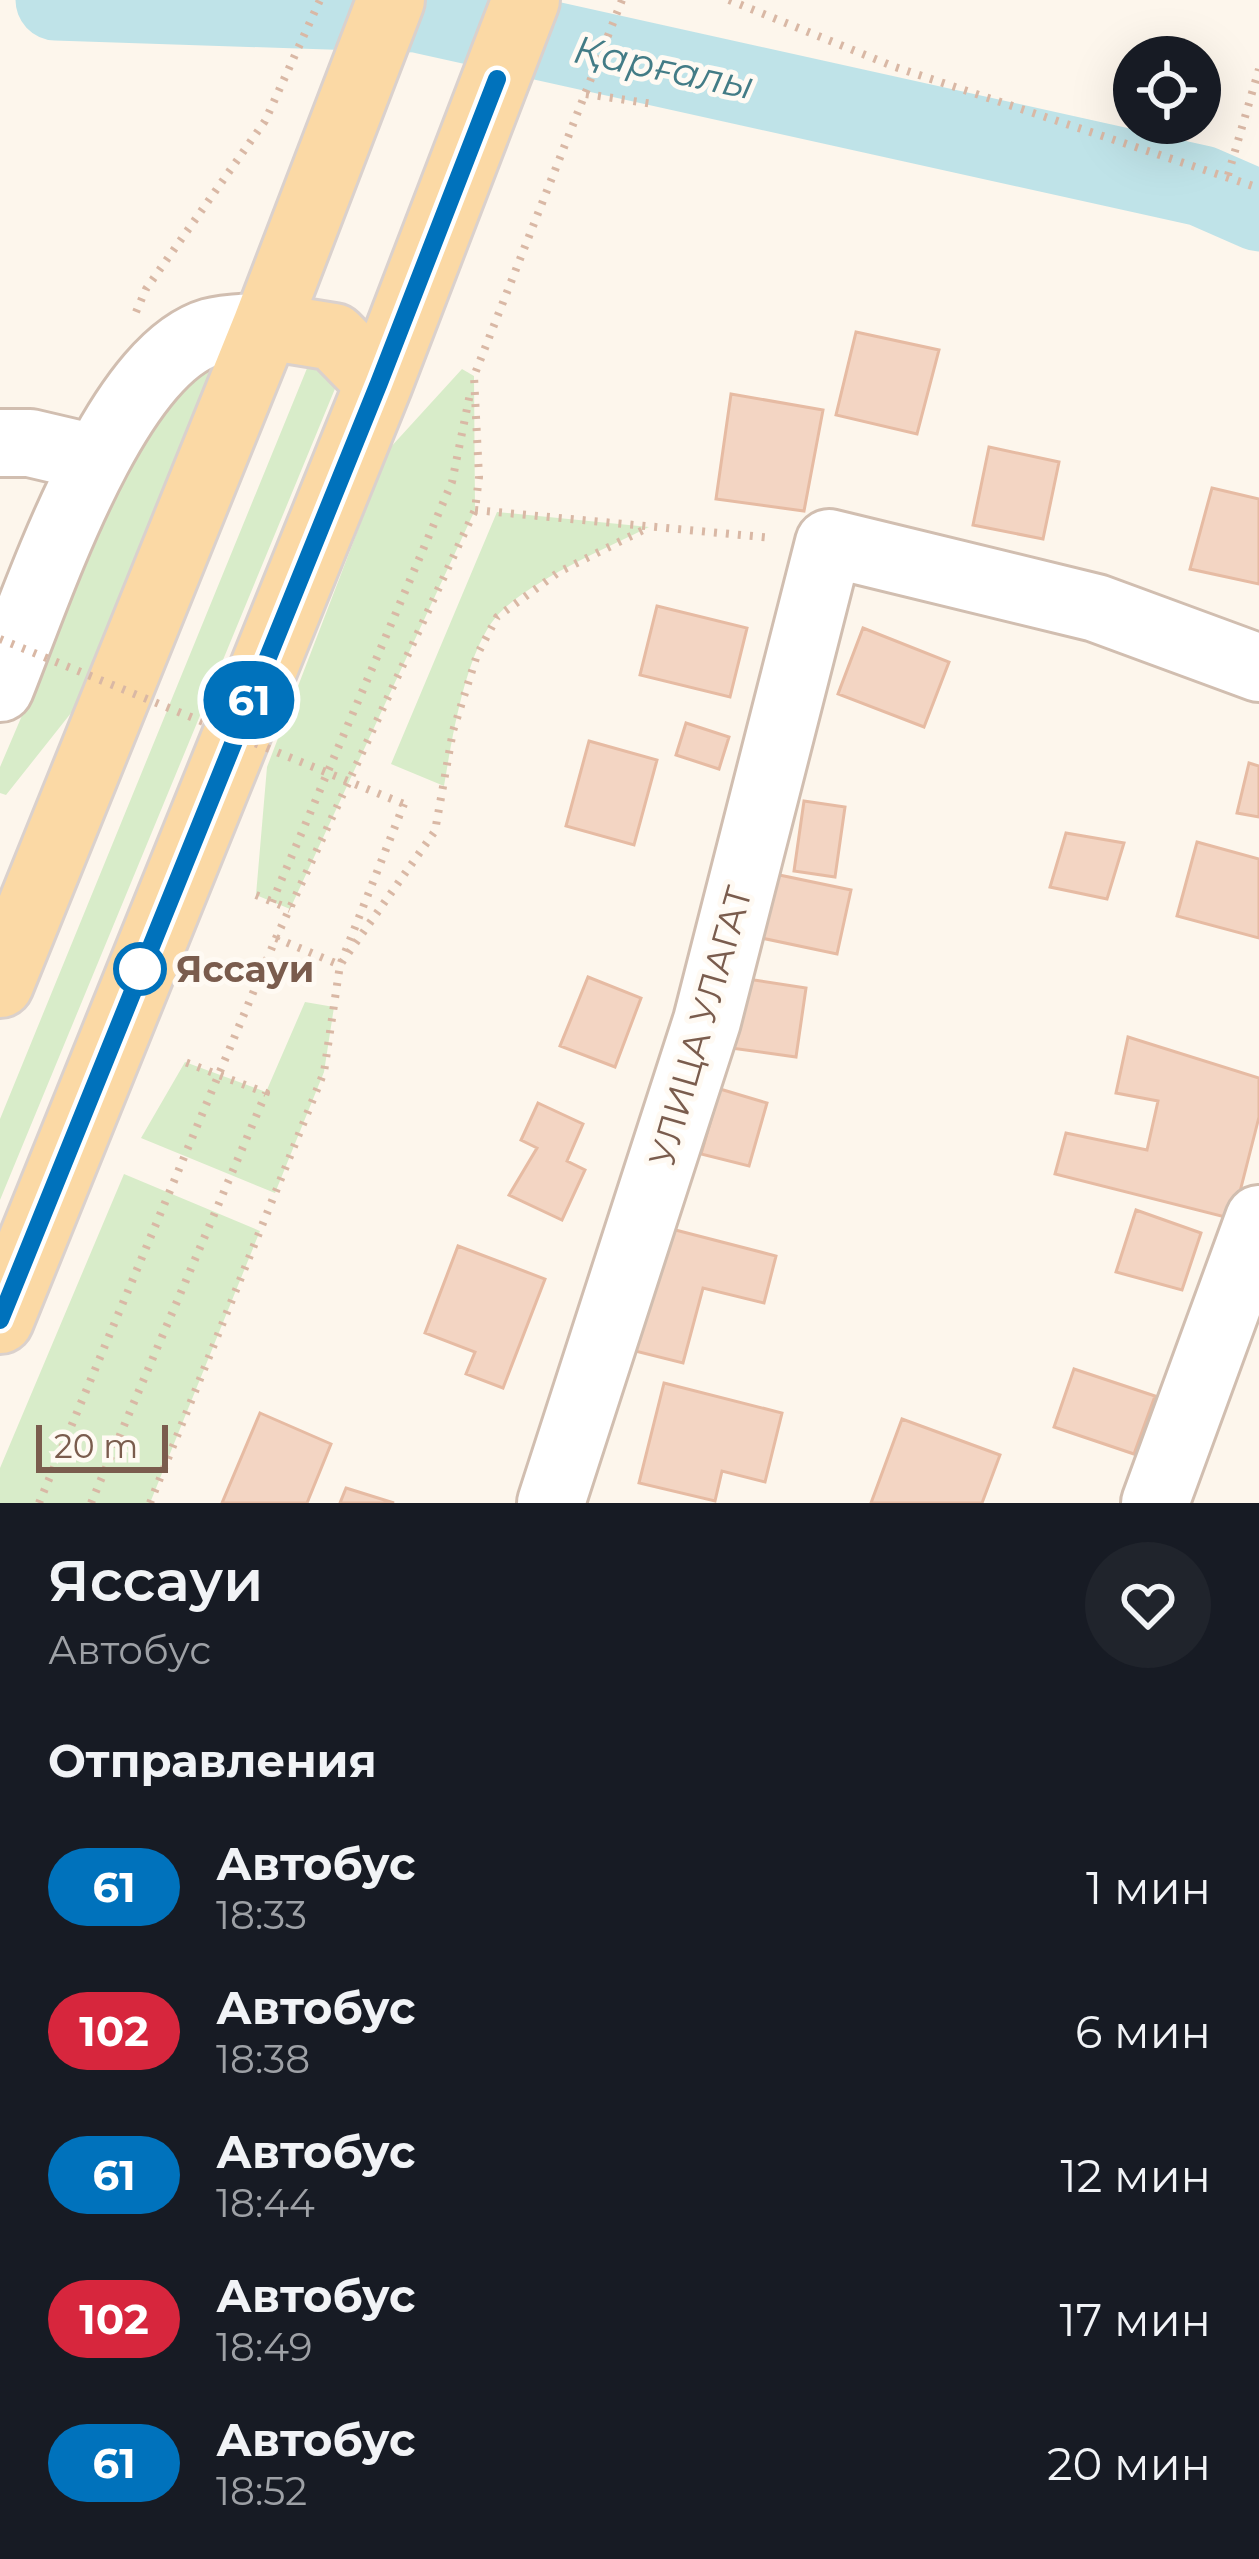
<!DOCTYPE html>
<html lang="ru">
<head>
<meta charset="utf-8">
<style>
	:root { --surface:#171b24; --page:#20242c; --text:#f1f3f6; --muted:#9ea1a6 }
	body { margin:0; font-family:Montserrat,sans-serif; background:var(--page); color:var(--text); height:100vh; display:flex; flex-direction:column; font-size:45px; white-space:nowrap }
	* { box-sizing:border-box; margin:0 }
	p { font-size:39px; color:var(--muted) }
	.icon { flex:none; width:66px; height:66px; fill:none; stroke:currentColor; stroke-width:2; stroke-linecap:round; stroke-linejoin:round }
	.map { position:relative; height:1503px; overflow:hidden }
	.drawer { display:flex; flex-direction:column; background:var(--surface); flex:1 }
	.drawer>* { flex:none }
	.badge { padding:0 24px; border-radius:39px; font-size:42px; line-height:78px }
	.controls { position:absolute; left:1113px; top:36px; display:grid; gap:24px }
	.controls a { display:grid; place-items:center; width:108px; height:108px; border-radius:50%; background:var(--surface); box-shadow:0 12px 48px #0002; font-size:60px }
	.scale { position:absolute; left:36px; bottom:30px; width:132px; box-sizing:border-box; padding-left:12px; border:6px solid #7a5c4d; border-top:0; font-size:33px; line-height:42px; white-space:nowrap; color:#7a5c4d; -webkit-text-stroke:9px #fffaf3; paint-order:stroke }
	.map>.badge { position:absolute; translate:-50% -50%; box-shadow:0 0 0 6px #fff }
	h2 { padding:0 48px; font-size:45px; line-height:108px }
	.round { display:grid; place-items:center; flex:none; width:126px; height:126px; border-radius:63px; background:var(--page) }
	.overview { display:flex; align-items:center; justify-content:space-between; height:204px; padding:0 48px }
	h1 { font-size:57px; font-weight:600; line-height:90px }
	ul { padding:0; list-style:none }
	li { display:flex; align-items:center; gap:36px; height:144px; padding:0 48px }
	li div { flex:1 }
	li b { display:block; font-size:45px }
	li em { font-style:normal }
	li .badge { min-width:132px; font-weight:700; text-align:center }
	.map>svg:first-child { display:block }
	.green { fill:#d8ecc9 }
	.lines { fill:none; stroke-linecap:round; stroke-linejoin:round }
	.river { stroke:#bfe3e8; stroke-width:81 }
	.building { fill:#f3d5c3; stroke:#e6bba3; stroke-width:3 }
	.minor-casing { stroke:#d1beb0; stroke-width:72 }
	.major-casing { stroke:#dad1cd; stroke-width:72 }
	.path { stroke:#d9b8a5; stroke-width:8; stroke-dasharray:3 9; stroke-linecap:butt }
	.minor { stroke:#fff; stroke-width:66 }
	.major { stroke:#fbd9a5; stroke-width:66 }
	.path-bridge { stroke:#d9b8a5; stroke-width:8; stroke-dasharray:3 9; stroke-linecap:butt }
	.line-casing { stroke:#fff; stroke-width:27 }
	.line { stroke:#0072bc; stroke-width:18 }
	.stop-dot { fill:#fff; stroke:#0072bc; stroke-width:6 }
	.labels { text-anchor:middle; dominant-baseline:central; stroke-width:10; stroke-linejoin:round; paint-order:stroke }
	.stop-label { font-size:36px; font-weight:bold; fill:#7a5c4d; stroke:#fffaf3; text-anchor:start }
	.street-label { font-size:36px; fill:#7a5c4d; stroke:#fffaf3 }
	.water-label { font-size:39px; font-style:italic; fill:#437c86; stroke:#fffaf3 }
</style>
</head>
<body>
<div class="map">
<svg width="1259" height="1503" viewBox="0 0 1259 1503">
	<rect width="100%" height="100%" fill="#fdf6ec"/>
	<path class="green" d="M310,361l29,18 -339,821v-81z
		M190,365l26,3 -118,311 -92,116 -6,-2v-26l150,-351z
		M462,369l12,7 1,134 -185,399 -34,-14 11,-128 122,-318z
		M497,512l152,15c-42,21 -123,55 -153,90 -31,37 -44,122 -52,169l-53,-22z
		M305,1002l29,5 -10,65 -49,121 -134,-55 44,-76 81,30z
		M124,1174l136,57 -110,272h-150v-35z"/>
	<g class="lines">
		<path class="river" d="M56,0l361,12 785,174 57,25"/>
	</g>
	<path class="building" d="M856,332l83,18 -22,84 -81,-19z
		M731,394l92,16 -19,101 -88,-12z
		M989,447l70,15 -16,77 -70,-14z
		M1212,488l47,11v85l-69,-15z
		M657,606l90,22 -17,69 -90,-22z
		M863,628l86,34 -25,65 -86,-33z
		M686,723l43,14 -10,32 -43,-14z
		M589,741l68,19 -23,85 -68,-19z
		M1249,763l10,3v51l-22,-4z
		M804,801l41,6 -10,70 -41,-6z
		M1066,833l58,10 -17,56 -57,-12z
		M1197,842l62,17v79l-82,-22z
		M765,872l86,18 -14,64 -85,-18z
		M588,977l53,21 -26,69 -55,-21z
		M741,978l65,10 -10,69 -65,-9z
		M1128,1037l131,41v39l-26,102 -178,-45 11,-41 81,17 11,-49 -42,-8z
		M720,1089l47,14 -18,63 -48,-12z
		M538,1103l45,21 -16,37 18,9 -23,50 -53,-25 28,-47 -16,-8z
		M1136,1210l65,23 -19,57 -66,-18z
		M660,1226l116,30 -12,47 -61,-15 -20,75 -56,-14z
		M458,1246l87,33 -42,109 -37,-14 9,-22 -50,-19z
		M1074,1369l81,27 -21,58 -80,-27z
		M664,1383l118,30 -17,69 -43,-11 -7,30 -76,-18z
		M260,1413l71,31 -24,59h-85z
		M902,1419l98,36 -18,48h-111z
		M346,1488l48,15h-54z"/>
	<g class="lines">
		<defs>
			<path id="minor" d="M0,443h30l64,15
				M0,688c36,-89 113,-327 211,-356 17,-5 38,-4 55,-6
				M551,1503l156,-482 122,-478 267,65 163,60
				M1155,1503l104,-284"/>
			<path id="major" d="M266,326l68,11 45,46
				M0,984l266,-658 125,-326
				M0,1320l379,-937 147,-383"/>
		</defs>
		<use href="#minor" class="minor-casing"/>
		<use href="#major" class="major-casing"/>
		<path class="path" d="M729,0l166,67 364,121
			M586,94l67,10
			M1228,175l31,-106
			M136,312l10,-23 119,-168 55,-121
			M475,510l298,28
			M256,895l34,14
			M272,902l180,-420 19,-93
			M276,938l64,27 64,-161
			M39,1503l237,-565 199,-428 4,-33 -5,-101 148,-376
			M91,1503l175,-410 -81,-31
			M150,1503l174,-431 16,-107 95,-134 18,-100 24,-76 20,-38 62,-45 90,-45"/>
		<use href="#minor" class="minor"/>
		<use href="#major" class="major"/>
		<path class="path-bridge" d="M0,639l404,165"/>
	</g>
	<g class="lines">
		<defs>
			<path id="line" d="M0,1320l379,-937 118,-304"/>
		</defs>
		<use href="#line" class="line-casing"/>
		<use href="#line" class="line"/>
	</g>
	<circle class="stop-dot" cx="140" cy="969" r="24"/>
	<g class="labels">
		<g class="stop-label">
			<text x="176" y="969">Яссауи</text>
		</g>
		<g class="street-label">
			<text transform="translate(700 1026) rotate(-74)">УЛИЦА УЛАГАТ</text>
		</g>
		<g class="water-label">
			<text transform="translate(664 67) rotate(12)">Қарғалы</text>
		</g>
	</g>
</svg>
<div class="controls">
<a><svg class="icon" aria-label="locate" viewBox="0 0 24 24"><circle cx="12" cy="12" r="6"/><path d="M12 2v4M12 18v4M2 12h4M18 12h4"/></svg></a>
</div>
<div class="scale">20 m</div>
<b class="badge" style="left:249px;top:700px;background:#0072bc;color:#fff">61</b>
</div>
<section class="drawer">
<div class="overview"><div><h1>Яссауи</h1><p>Автобус</p></div><a class="round"><svg class="icon" aria-label="heart" viewBox="0 0 24 24"><path d="M12 20l-8-8c-3-5 5-10 8-4 3-6 11-1 8 4z"/></svg></a></div>
<h2>Отправления</h2>
<ul>
<li><span class="badge" style="background:#0072bc;color:#fff">61</span><div><b>Автобус</b><p>18:33</p></div><em>1 мин</em></li>
<li><span class="badge" style="background:#d7263d;color:#fff">102</span><div><b>Автобус</b><p>18:38</p></div><em>6 мин</em></li>
<li><span class="badge" style="background:#0072bc;color:#fff">61</span><div><b>Автобус</b><p>18:44</p></div><em>12 мин</em></li>
<li><span class="badge" style="background:#d7263d;color:#fff">102</span><div><b>Автобус</b><p>18:49</p></div><em>17 мин</em></li>
<li><span class="badge" style="background:#0072bc;color:#fff">61</span><div><b>Автобус</b><p>18:52</p></div><em>20 мин</em></li>
</ul>
</section>
</body>
</html>
